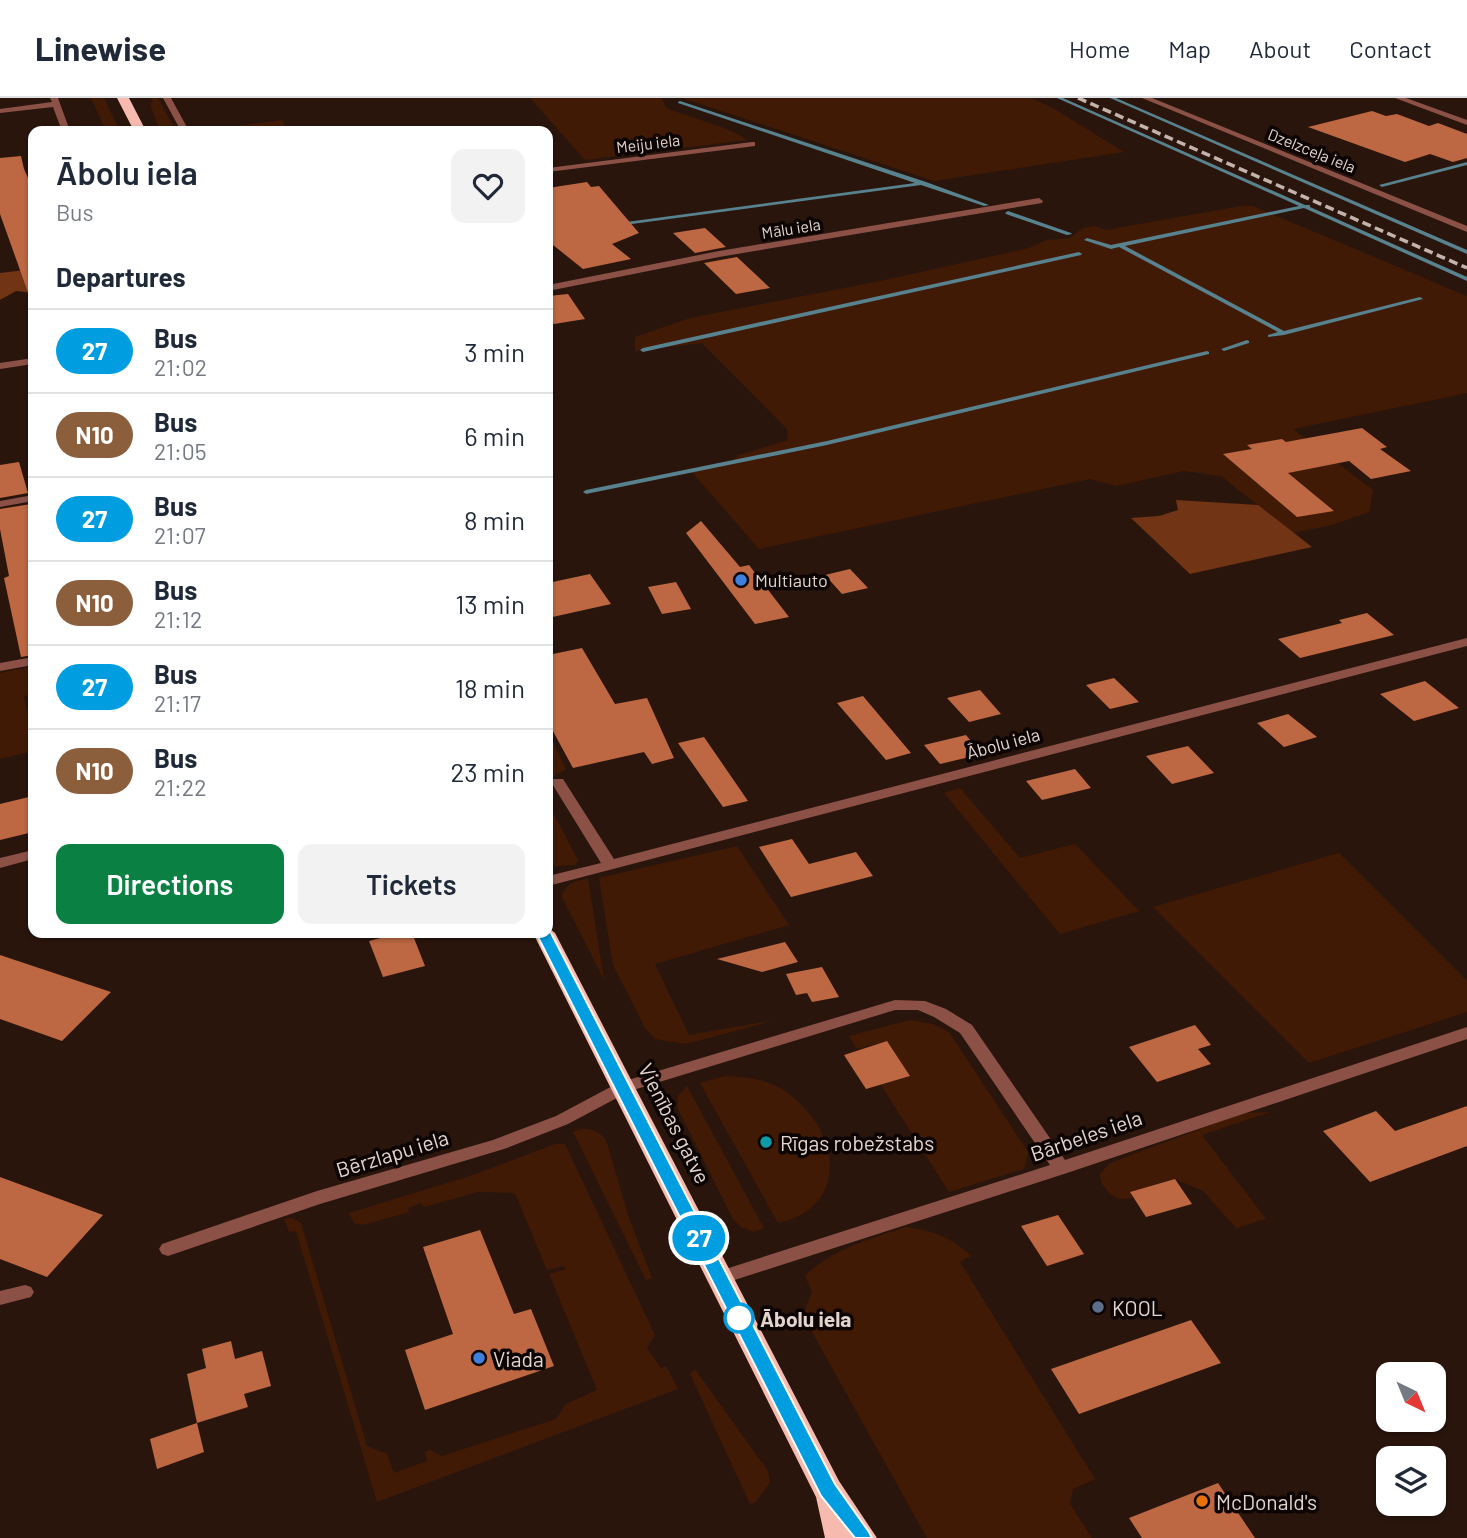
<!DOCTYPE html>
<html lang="en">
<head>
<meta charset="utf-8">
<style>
	:root { --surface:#fff; --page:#f2f2f3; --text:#1f2937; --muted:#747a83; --line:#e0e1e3; --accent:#0b8043 }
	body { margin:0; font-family:Barlow,sans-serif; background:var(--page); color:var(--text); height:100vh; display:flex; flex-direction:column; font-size:26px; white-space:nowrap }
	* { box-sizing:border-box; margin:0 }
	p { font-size:23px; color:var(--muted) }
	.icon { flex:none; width:38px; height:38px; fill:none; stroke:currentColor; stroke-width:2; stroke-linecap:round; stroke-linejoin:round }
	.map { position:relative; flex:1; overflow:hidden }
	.sheet { position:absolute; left:28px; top:28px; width:525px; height:812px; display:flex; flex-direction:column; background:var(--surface); border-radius:14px; box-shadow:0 2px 5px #0004 }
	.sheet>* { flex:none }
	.badge { padding:0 14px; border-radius:23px; font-size:24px; line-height:46px }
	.needle { width:46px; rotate:137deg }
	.fabs { position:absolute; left:1376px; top:1264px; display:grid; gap:14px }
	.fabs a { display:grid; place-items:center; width:70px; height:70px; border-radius:14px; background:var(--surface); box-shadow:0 2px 5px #0004; font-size:35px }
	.map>.badge { position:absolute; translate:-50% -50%; box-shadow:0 0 0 4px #fff }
	h2 { padding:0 28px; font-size:26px; line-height:63px }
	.round { display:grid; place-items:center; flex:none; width:74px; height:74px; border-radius:14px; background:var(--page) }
	.overview { display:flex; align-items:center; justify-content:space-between; height:119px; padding:0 28px }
	h1 { font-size:33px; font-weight:600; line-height:52px }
	.action { display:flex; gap:14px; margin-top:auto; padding:14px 28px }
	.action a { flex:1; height:80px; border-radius:14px; background:var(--accent); color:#fff; font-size:28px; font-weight:600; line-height:80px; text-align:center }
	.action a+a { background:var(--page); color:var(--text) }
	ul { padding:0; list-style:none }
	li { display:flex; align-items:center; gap:21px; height:84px; padding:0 28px; border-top:2px solid var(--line) }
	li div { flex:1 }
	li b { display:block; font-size:26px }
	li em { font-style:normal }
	li .badge { min-width:77px; font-weight:700; text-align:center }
	header { display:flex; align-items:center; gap:42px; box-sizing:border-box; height:98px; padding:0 35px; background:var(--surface); border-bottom:2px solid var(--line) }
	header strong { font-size:33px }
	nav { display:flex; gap:38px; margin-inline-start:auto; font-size:24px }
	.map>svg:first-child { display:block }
	.green { fill:#411a06 }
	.forest { fill:#713415 }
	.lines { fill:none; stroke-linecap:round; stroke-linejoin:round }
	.stream { fill:#58828e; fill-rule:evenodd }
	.building { fill:#bd6842 }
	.street { fill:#8b5147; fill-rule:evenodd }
	.highway { fill:#f6baaf; fill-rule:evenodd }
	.rail { stroke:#c3b3ad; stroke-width:3.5; stroke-dasharray:9 4.5; stroke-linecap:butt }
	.line { fill:#009de0; stroke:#fff; stroke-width:2 }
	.shop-dot { fill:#3f7fe0; stroke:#0b0402; stroke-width:2.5 }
	.culture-dot { fill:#0f9aa8; stroke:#0b0402; stroke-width:2.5 }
	.service-dot { fill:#5c6f8a; stroke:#0b0402; stroke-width:2.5 }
	.stop-dot { fill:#fff; stroke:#009de0; stroke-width:3.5 }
	.food-dot { fill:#e8710a; stroke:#0b0402; stroke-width:2.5 }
	.labels { text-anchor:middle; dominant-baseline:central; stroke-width:7; stroke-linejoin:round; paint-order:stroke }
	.far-street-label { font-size:16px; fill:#e3d4ce; stroke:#0b0402 }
	.poi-label { font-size:18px; fill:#e3d4ce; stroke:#0b0402; text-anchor:start }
	.street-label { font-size:18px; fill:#e3d4ce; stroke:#0b0402 }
	.near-street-label { font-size:21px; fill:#e3d4ce; stroke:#0b0402 }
	.near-poi-label { font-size:21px; fill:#e3d4ce; stroke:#0b0402; text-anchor:start }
	.near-stop-label { font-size:21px; font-weight:bold; fill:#e3d4ce; stroke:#0b0402; text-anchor:start }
</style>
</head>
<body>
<header>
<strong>Linewise</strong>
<nav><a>Home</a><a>Map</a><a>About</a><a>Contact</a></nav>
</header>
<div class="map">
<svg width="1467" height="1440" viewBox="0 0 1467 1440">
	<rect width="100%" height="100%" fill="#29150c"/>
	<path class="green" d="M91,0h13l16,33h-14z
		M151,0h7l18,33h-16l-10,-27 3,-3z
		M530,0h128l4,1 4,9c18,7 71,22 81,32l-162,20z
		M682,0h349l22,10 71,44 -190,29z
		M282,22l6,11h-88z
		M1241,108h12l214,90v97l-174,36 80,61 -4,22 -37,13 -39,8 -72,-57 -37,-5 -68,15 -26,-7 -331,70 -68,-78 41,-9 7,-7 49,-15 -1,-11 -85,-86 -67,8v-14l55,-19 190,-37 149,-33 17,-8 24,-2 13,-10 12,-2 11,4z
		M33,568v19l-5,2 1,8 -5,1 3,15 6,-1v41l-33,8v-86z
		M548,634l18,37 -18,11z
		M960,690l60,70 55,-14 64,67 -79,23 -116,-141z
		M548,705l30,57 -2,5 -25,1 -3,-9z
		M737,748l52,79 -134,39 34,71 87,-15 -90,24 -31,-5 -10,-11 -32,-63 -14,-87z
		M1339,755l128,128v31l-158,51 -156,-156z
		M588,780l16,102 -42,-83c2,-14 14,-15 26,-19z
		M910,922l23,4 16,8 79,120 -4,17 -75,23 -68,-107 29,-9 -23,-35 -30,8 -8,-13z
		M725,978c18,1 36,2 53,11 57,31 80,118 0,136l-78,-140z
		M687,988l77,142 -10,4 -13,-5 -8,-8 -55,-110v-13z
		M1270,1014l-68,23 64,84 -30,9 -33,-37 -28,-12 -45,13 3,5c-14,6 -25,-2 -32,-15l-1,-8 10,-11 133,-50z
		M581,1031c11,-1 22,4 26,14l21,72 24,63 -6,2 -73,-148z
		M555,1046h10l90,191 -8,13 14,20 5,-2 12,23 -301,113 -81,-271 -7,1 -5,-13 8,-1 9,5 66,223 20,8 7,19 33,-12 -2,-9 5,-2 12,6 114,-37 10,-15 31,-14 -48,-116 17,-5 -1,-3 -18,4 -32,-77 -37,-1 -54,15 -3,-4 -13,5 1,4 -46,13 -9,-2 -5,-10 121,-37z
		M906,1129c28,4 45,10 65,29l-11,6 135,217 -22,10 -3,15 22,34h-165l-120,-215 -2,-14 7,-17 -7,-16c27,-27 65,-37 101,-49z
		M695,1271l73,102 2,11 -14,20 -6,2 -60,-130z"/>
	<path class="forest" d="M33,171v24l-17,-2 -16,9v-27z
		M1176,402l82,5 54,42 -122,27 -59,-56 28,-2 19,-6z"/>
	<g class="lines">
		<path class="stream" d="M1057,0h6l242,107h5v2l157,70v4l-163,-73 -179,38 159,85 136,-34 3,2 -139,36 -16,2v-2l10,-3 -159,-85 -8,2 -27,-9 3,-2 24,7 188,-39z
			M1110,0h6l351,152v4z
			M680,3l246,81 63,23 -5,1 -63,-21 -304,41v-2l2,-1 296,-40 -237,-80v-1z
			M1467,64v3l-85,22 -3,-2z
			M1008,113l63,22 1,1 -5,1 -61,-21 -1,-1z
			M1079,154l3,2 -1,1 -438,97 -3,-2 3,-2z
			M1247,242l2,1v2l-25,8 -3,-2z
			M1207,253l2,1v2l-382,91 -241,49 -3,-2 3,-2 241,-49z"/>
	</g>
	<path class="building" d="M1372,13l14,5 11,-2 32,12 9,-3 29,11v24l-14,4 -23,-8 -25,8 -97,-35z
		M21,58l3,13 9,20v108l-3,1 -30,-84v-56z
		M587,84l4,5 8,-1 40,47 -27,11 19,15 -48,10 -35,-28v-53z
		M705,130l21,19 -31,6 -22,-20z
		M737,159l33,31 -34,6 -32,-31z
		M568,196l17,25 -37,6v-29z
		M1362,330l25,19 -7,2 31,22 -40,8 -22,-18 -61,12 46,38 -37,6 -74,-63 29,-5 -5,-4 35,-6 4,3z
		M19,364l9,31 -28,5v-33z
		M31,406l2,151 -12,2 -17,-79 5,-2 -9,-47v-20z
		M701,423l39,46 9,-2 40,52 -34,7 -69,-91z
		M850,471l18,19 -26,6 -17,-19z
		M590,476l21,30 -63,14v-35z
		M676,484l15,27 -29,5 -14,-27z
		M1367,515l27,22 -94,23 -22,-19 64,-16 -3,-3z
		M582,550l33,56 32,-6 27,60 -22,6 -8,-12 -71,16 -25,-46v-67z
		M1114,580l25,24 -29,7 -24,-24z
		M1425,583l34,27 -45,13 -34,-27z
		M980,592l21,24 -32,8 -22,-24z
		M863,598l48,57 -25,7 -49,-57z
		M1288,616l29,23 -33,10 -27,-24z
		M966,637l16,19 -42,10 -16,-19z
		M704,639l44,64 -25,6 -45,-64z
		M1188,648l26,27 -42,11 -26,-28z
		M1075,671l16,19 -49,12 -16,-19z
		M33,698v36l-33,8v-36z
		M792,741l17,25 47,-12 17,24 -82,21 -32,-50z
		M400,835h12l13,33 -42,11 -14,-36z
		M785,844l13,20 -36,10 -45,-13z
		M0,857l111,37 -49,49 -62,-22z
		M822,869l17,30 -27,5 -5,-9 -11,2 -10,-21z
		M1195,927l16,20 -13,4 13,15 -54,18 -28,-35z
		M887,943l23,35 -44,13 -22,-34z
		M1467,1008v40l-97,36 -47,-51 53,-20 19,20z
		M0,1079l103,38 -56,62 -47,-18z
		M1175,1081l17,25 -46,13 -16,-25z
		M1058,1117l26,39 -37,12 -26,-40z
		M480,1132l34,84 17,-5 23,57 -129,44 -20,-60 48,-16 -30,-87z
		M1191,1222l30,43 -142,51 -28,-45z
		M231,1243l4,18 27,-8 9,35 -27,8 4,13 -51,16 7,29 -47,17 -7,-30 47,-16 -10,-49 19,-6 -4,-19z
		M1218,1385l37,55h-113l-13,-20z"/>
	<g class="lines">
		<path class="street" d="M50,0h8l12,33h-8l-9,-24 -53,6v-4l52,-7z
			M163,0h8l18,33h-8z
			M1142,0h10l315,128v6z
			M1395,0h11l61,22v5z
			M752,44h3v4l-207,26v-4z
			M1039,100l4,3 -1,2 -323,54 -171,34v-6l171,-34z
			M33,260v6l-33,5v-6z
			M33,397v6l-33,6v-6z
			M1467,540v8l-919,240v-10l53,-13 -50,-81 2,-3h10l51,80z
			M33,559v8l-33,6v-8z
			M33,752v9l-33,9v-10z
			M895,902l30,1 21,8 26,16 93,135 402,-133v12l-400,134 -348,112 -6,-2 -3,-5 3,-5 337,-108 -90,-132 -26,-16 -16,-7h-23l-265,81 -62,33 -64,25 -184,55 -152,52 -6,-2 -3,-5 3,-5 155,-53 176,-51 63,-24 62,-33z
			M25,1187l6,2 3,5 -3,5 -31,8v-14z"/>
		<path class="highway" d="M117,0h12l17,33h-12z
			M548,829l7,6 284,548 38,57h-52l-9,-41 -283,-564h15z"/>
		<path class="rail" d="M1078,0l389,170"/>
	</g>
	<path class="line" d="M544,830l7,5 284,551 34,48 3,6h-17l-34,-42 -285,-563z"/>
	<g class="shop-dot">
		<circle cx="741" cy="482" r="7"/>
		<circle cx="479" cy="1260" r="7"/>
	</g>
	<circle class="culture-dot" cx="766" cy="1044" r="7"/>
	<circle class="service-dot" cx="1098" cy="1209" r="7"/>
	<circle class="stop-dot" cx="739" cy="1220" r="14"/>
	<circle class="food-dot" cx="1202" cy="1403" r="7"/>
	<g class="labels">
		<g class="far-street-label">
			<text transform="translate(648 45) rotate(-7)">Meiju iela</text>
			<text transform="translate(1312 52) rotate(22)">Dzelzceļa iela</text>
			<text transform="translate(791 130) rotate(-9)">Mālu iela</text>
		</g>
		<g class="poi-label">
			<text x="755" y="482">Multiauto</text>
		</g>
		<g class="street-label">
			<text transform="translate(1003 645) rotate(-15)">Ābolu iela</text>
		</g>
		<g class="near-street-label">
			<text transform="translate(675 1025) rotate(63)">Vienības gatve</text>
			<text transform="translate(1086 1037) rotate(-19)">Bārbeles iela</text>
			<text transform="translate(392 1055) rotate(-17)">Bērzlapu iela</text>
		</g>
		<g class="near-poi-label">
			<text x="780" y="1044">Rīgas robežstabs</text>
			<text x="1112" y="1209">KOOL</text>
			<text x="493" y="1260">Viada</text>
			<text x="1216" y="1403">McDonald's</text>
		</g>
		<g class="near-stop-label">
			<text x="760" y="1220">Ābolu iela</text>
		</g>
	</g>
</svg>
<div class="fabs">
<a><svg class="needle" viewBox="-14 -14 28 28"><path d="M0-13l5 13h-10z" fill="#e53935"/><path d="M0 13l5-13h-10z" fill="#747a83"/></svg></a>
<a><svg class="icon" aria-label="layers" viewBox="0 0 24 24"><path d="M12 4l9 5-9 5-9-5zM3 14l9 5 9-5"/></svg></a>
</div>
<b class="badge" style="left:699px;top:1140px;background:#009de0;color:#fff">27</b>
<section class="sheet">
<div class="overview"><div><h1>Ābolu iela</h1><p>Bus</p></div><a class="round"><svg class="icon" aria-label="heart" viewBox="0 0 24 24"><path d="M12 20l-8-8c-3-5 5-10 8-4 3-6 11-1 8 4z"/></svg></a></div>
<h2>Departures</h2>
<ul>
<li><span class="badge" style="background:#009de0;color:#fff">27</span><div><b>Bus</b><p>21:02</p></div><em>3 min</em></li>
<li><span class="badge" style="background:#8b5e3c;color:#fff">N10</span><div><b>Bus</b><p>21:05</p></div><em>6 min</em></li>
<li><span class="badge" style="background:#009de0;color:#fff">27</span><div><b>Bus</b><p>21:07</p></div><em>8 min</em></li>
<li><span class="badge" style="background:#8b5e3c;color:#fff">N10</span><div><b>Bus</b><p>21:12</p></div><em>13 min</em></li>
<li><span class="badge" style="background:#009de0;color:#fff">27</span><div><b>Bus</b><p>21:17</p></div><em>18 min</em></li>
<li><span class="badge" style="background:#8b5e3c;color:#fff">N10</span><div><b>Bus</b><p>21:22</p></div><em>23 min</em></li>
</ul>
<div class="action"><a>Directions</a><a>Tickets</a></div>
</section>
</div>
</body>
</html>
